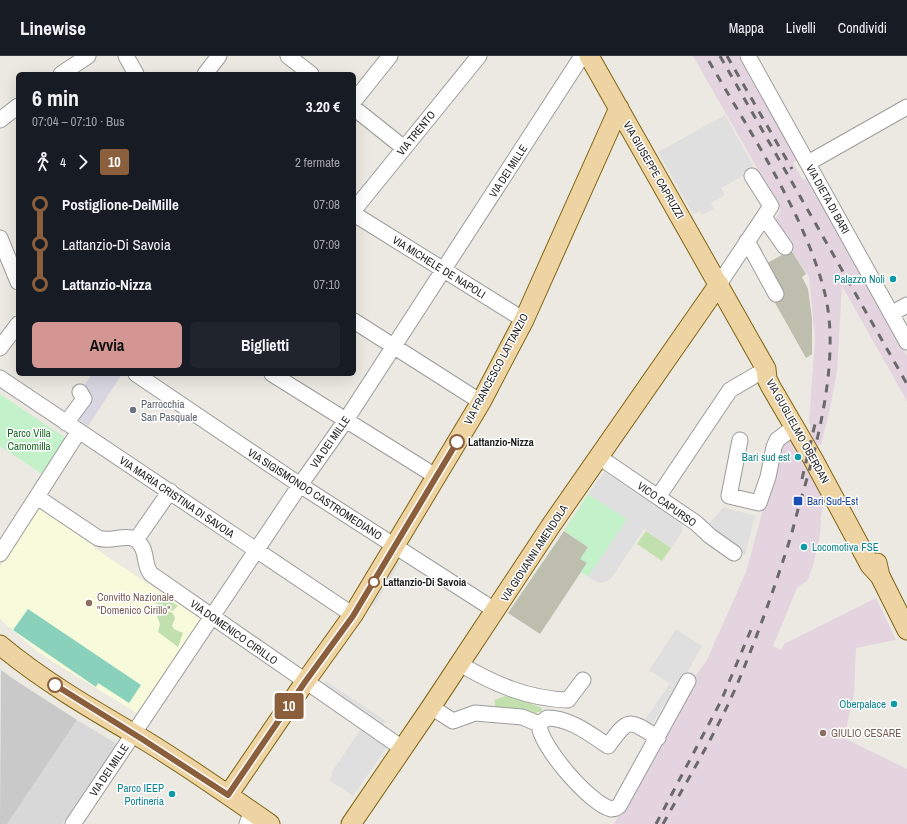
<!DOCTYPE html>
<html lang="it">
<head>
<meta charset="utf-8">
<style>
	:root { --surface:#171b24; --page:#20242c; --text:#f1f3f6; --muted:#9ea1a6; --line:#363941; --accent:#d39692 }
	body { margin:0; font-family:"Archivo Narrow",sans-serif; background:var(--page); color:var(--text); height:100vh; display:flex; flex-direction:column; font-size:15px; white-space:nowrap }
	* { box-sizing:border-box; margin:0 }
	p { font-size:13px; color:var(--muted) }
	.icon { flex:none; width:22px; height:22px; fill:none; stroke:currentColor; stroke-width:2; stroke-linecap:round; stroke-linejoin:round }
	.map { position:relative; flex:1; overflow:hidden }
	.panel { position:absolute; left:16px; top:16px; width:340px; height:304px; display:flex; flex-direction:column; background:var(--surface); border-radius:6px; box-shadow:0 4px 16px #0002 }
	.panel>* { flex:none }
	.badge { padding:0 8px; border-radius:3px; font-size:14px; line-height:26px }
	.map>.badge { position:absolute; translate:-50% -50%; box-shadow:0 0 0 2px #fff }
	.legs { display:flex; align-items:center; gap:6px; height:44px; padding:0 16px; font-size:13px }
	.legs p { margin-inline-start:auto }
	.summary { display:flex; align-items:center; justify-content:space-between; height:68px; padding:0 16px }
	h1 { font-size:22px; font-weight:800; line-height:30px }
	.action { display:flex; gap:8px; margin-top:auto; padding:8px 16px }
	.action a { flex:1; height:46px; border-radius:6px; background:var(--accent); color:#111; font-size:16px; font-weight:800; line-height:46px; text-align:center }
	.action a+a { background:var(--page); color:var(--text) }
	ul { padding:0 16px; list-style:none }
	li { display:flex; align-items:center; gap:14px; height:40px; font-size:15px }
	li i { display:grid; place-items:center; width:6px; height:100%; margin:0 5px; background:currentColor }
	li i::after { content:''; width:10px; height:10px; margin:-5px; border:3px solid; border-radius:50%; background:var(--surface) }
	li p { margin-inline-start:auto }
	li:first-child i { background:linear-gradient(#0000 50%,currentColor 0) }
	li:last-child i { background:linear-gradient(currentColor 50%,#0000 0) }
	header { display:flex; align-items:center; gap:24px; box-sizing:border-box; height:56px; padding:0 20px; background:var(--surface); border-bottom:1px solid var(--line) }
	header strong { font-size:19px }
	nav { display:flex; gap:22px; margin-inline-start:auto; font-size:14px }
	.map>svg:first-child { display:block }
	.residential { fill:#d9d8d8 }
	.industrial { fill:#e4d4df }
	.education { fill:#f8fadc }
	.religious { fill:#c9c9c9 }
	.construction { fill:#bdbeae }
	.grass { fill:#c2e0ad }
	.park { fill:#c3f1ca }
	.pitch { fill:#89d1bb }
	.parking { fill:#dfdfdf }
	.plaza { fill:#d7d6e1 }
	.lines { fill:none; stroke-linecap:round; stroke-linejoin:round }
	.minor-casing { stroke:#9c9c9c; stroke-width:17 }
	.major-casing { stroke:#806512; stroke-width:21 }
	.minor { stroke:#fff; stroke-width:15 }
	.major { stroke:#efd4a3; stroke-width:19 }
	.rail { stroke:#696969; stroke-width:3; stroke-dasharray:8 8; stroke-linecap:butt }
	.line-1-casing { stroke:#fff; stroke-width:9 }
	.line-1 { stroke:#8b5e3c; stroke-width:6 }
	.culture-dot { fill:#0f9aa8; stroke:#fff; stroke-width:1.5 }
	.worship-dot { fill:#6b7280; stroke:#fff; stroke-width:1.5 }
	.stop-1-dot { fill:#fff; stroke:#8b5e3c; stroke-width:2 }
	.transit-dot { fill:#1a4fb4; stroke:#fff; stroke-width:1.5 }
	.education-dot { fill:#8d6e63; stroke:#fff; stroke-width:1.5 }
	.labels { text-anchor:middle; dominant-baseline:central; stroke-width:3; stroke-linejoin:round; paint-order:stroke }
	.street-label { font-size:11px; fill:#1b1b1b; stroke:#fff }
	.culture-label { font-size:11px; fill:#0d838f; stroke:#fff; text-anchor:end }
	.worship-label { font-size:11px; fill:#5b616d; stroke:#fff; text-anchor:start }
	.park-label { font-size:11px; fill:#186a26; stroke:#fff }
	.stop-label { font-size:11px; font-weight:bold; fill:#1b1b1b; stroke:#fff; text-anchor:start }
	.transit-label { font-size:11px; fill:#164399; stroke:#fff; text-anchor:start }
	.education-label { font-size:11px; fill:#785e54; stroke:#fff; text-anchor:start }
</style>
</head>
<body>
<header>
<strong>Linewise</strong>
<nav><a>Mappa</a><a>Livelli</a><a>Condividi</a></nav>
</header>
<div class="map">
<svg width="907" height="768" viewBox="0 0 907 768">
	<rect width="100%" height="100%" fill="#ebe9e2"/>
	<path class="residential" d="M77,664l40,24 -54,80h-56z"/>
	<path class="industrial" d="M693,0h45l59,104 -4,3 10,17 4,-2 100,178v45l-65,-115 -5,86 -8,41 -8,32 -2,-2 -7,32 13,22 -4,19 -1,19 -7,31 -6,15 -10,7 -24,58 8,4 3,-6 92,-46 20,42 -40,8 -2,46 -10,44 63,31v55h-293l79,-145 14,-19 39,-88 35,-128 12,-12 12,20 6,-26 -2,-3 6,-85 -6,-61 -36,-54 8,-13z"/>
	<path class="education" d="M39,452l55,38 -1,1 108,72 -64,94 -84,-51 -19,-13 -34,-30v-52z"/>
	<path class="religious" d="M1,614l14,10 62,40 -70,104h-7z"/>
	<path class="construction" d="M791,194l15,24 -4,3 6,12 4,30v35l-6,4 -50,-89z
		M564,475l24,16 -1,16 -47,71 -32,-21z"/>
	<path class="grass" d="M646,475l25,17 -9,13 -25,-17z
		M157,537l3,1 18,12 -6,5 -13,-5 -4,-4z
		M160,552l13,5 2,5 -3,8 2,3 9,4 -5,14 -20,-15 2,-8 -4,-11z
		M509,639l33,13 -1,4h-4l-1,3 -40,-6 -2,-9z"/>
	<path class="park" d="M0,338l67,45 -22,37 -45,-30z
		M588,438l39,25 -39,58 -7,-5 6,-9 -7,-4 8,-12 -24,-16z"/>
	<path class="pitch" d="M28,553l113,76 -12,18 -31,-20 -2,4 -83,-57z"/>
	<path class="parking" d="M725,59l30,54 -34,19 4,7 -14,8 3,6 -12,6 -2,-4 -7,3 -35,-62z
		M604,416l77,51 2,8 -12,17 -27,-19 -34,51 -11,3 -11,-6 39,-58 -39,-25z
		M724,451l31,9 -10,39 -20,-11 -20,-16z
		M394,503l6,4 -26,43 -6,-4z
		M676,573l26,17 -24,43 -29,-19z
		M326,625l60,40 -4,5 -60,-40z
		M669,628l6,4 -24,37 -6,-5z
		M361,673l26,18 -34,49 -24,-16 4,-6 -2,-1z"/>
	<path class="plaza" d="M92,318h30l-34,52 -21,-14z"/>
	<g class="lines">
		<defs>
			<path id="minor" d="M126,0l10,18
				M288,0l23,18
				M748,0l159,286
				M61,18l27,-18
				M205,18l14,-18
				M354,45l36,-45
				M354,52l50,40
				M0,64l18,-14
				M808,107l99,-56
				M354,154l125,-154
				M354,158l170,106
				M764,161l21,30
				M0,182l18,44
				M747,185l29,53
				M719,228l52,-78 -19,-30
				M891,258l16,-9
				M354,265l127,81
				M0,292l18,-24
				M136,318l164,111 196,126
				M272,318l165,103
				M0,322l353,237
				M66,367l18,-24 -4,-7
				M740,384l-11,56 30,7 9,-26 6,-30 3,-7 17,-13
				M599,401l97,66 14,13 24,17
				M37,441l61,41c15,6 34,-10 44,9 5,9 2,18 9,27l251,174
				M658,441l72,-107 36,-21
				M136,484l34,-49
				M0,498l79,-123
				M460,608c34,20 68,35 108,36l15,-20
				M431,651l22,14 22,-8 47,4 17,7
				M658,682c-30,-19 -29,-21 -50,8 -18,-12 -38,-28 -61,-28l-8,6c0,21 51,80 72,85 3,0 6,-1 8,-3l69,-125
				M73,768l227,-339 46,-65 236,-364
				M247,768l5,-13"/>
			<path id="major" d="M589,0l177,313 1,10 4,8 42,72 57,106 10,11
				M877,507l3,13 27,54
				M0,589c43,36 93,65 141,93 45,27 87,57 129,86
				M228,739l77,-113 48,-67 128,-213 43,-82 95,-212
				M351,768l80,-117 121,-183 167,-240"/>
		</defs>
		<use href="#minor" class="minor-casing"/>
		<use href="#major" class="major-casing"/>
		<use href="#minor" class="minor"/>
		<use href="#major" class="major"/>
		<path class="rail" d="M720,0l187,328
			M727,0l65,113
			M802,423l13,-55
			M656,768l65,-123 32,-76
			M663,768c26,-47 55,-94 76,-144 19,-46 36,-93 51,-141 4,-13 7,-27 11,-40 18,-60 39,-143 24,-205 -20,-81 -78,-166 -119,-238"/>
	</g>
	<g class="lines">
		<defs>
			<path id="line-1" d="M55,629l87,54 86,56 77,-113 48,-66 104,-174"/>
		</defs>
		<use href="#line-1" class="line-1-casing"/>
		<use href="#line-1" class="line-1"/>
	</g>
	<g class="culture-dot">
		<circle cx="893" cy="223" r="4"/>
		<circle cx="798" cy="401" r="4"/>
		<circle cx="804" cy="491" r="4"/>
		<circle cx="894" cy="648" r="4"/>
		<circle cx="172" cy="738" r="4"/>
	</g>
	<circle class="worship-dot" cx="133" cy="354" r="4"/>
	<g class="stop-1-dot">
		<circle cx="457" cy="386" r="7"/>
		<circle cx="374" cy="526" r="5"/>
		<circle cx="55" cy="629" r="7"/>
	</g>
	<rect class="transit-dot" x="793" y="440" width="10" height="10" rx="2"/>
	<g class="education-dot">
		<circle cx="89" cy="547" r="4"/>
		<circle cx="823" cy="677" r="4"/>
	</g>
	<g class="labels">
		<g class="street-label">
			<text transform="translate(416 77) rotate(-51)">VIA TRENTO</text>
			<text transform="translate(654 114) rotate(60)">VIA GIUSEPPE CAPRUZZI</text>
			<text transform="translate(508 115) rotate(-57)">VIA DEI MILLE</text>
			<text transform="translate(828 143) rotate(61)">VIA DIETA DI BARI</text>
			<text transform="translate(439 211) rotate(32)">VIA MICHELE DE NAPOLI</text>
			<text transform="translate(496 313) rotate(-62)">VIA FRANCESCO LATTANZIO</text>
			<text transform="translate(798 375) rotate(61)">VIA GUGLIELMO OBERDAN</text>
			<text transform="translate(330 386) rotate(-55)">VIA DEI MILLE</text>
			<text transform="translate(315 438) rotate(33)">VIA SIGISMONDO CASTROMEDIANO</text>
			<text transform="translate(177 441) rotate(34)">VIA MARIA CRISTINA DI SAVOIA</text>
			<text transform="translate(667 448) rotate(35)">VICO CAPURSO</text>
			<text transform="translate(534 497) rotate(-57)">VIA GIOVANNI AMENDOLA</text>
			<text transform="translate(234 576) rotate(35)">VIA DOMENICO CIRILLO</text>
			<text transform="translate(109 714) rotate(-56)">VIA DEI MILLE</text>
		</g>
		<g class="culture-label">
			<text x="885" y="223">Palazzo Noli</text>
			<text x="790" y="401">Bari sud est</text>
			<text x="812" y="491" text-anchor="start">Locomotiva FSE</text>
			<text x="886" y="648">Oberpalace</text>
			<text x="164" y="732">Parco IEEP<tspan x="164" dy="13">Portineria</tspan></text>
		</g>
		<g class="worship-label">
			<text x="141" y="348">Parrocchia<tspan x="141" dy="13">San Pasquale</tspan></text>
		</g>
		<g class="park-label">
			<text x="29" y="377">Parco Villa<tspan x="29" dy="13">Camomilla</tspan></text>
		</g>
		<g class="stop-label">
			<text x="468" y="386">Lattanzio-Nizza</text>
			<text x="383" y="526">Lattanzio-Di Savoia</text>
		</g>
		<g class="transit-label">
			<text x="807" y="445">Bari Sud-Est</text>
		</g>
		<g class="education-label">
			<text x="97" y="541">Convitto Nazionale<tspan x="97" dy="13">"Domenico Cirillo"</tspan></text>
			<text x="831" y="677">GIULIO CESARE</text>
		</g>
	</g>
</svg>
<b class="badge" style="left:289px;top:650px;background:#8b5e3c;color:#fff">10</b>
<section class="panel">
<div class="summary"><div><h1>6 min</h1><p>07:04 – 07:10 · Bus</p></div><b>3.20 €</b></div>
<div class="legs"><svg class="icon" aria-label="walk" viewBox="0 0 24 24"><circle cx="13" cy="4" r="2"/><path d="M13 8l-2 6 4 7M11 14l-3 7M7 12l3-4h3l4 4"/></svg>4<svg class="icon" aria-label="forward" viewBox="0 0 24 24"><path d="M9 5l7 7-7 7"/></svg><b class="badge" style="background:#8b5e3c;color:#fff">10</b><p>2 fermate</p></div>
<ul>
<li><i style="color:#8b5e3c"></i><b>Postiglione-DeiMille</b><p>07:08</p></li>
<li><i style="color:#8b5e3c"></i><span>Lattanzio-Di Savoia</span><p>07:09</p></li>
<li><i style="color:#8b5e3c"></i><b>Lattanzio-Nizza</b><p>07:10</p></li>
</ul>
<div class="action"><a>Avvia</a><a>Biglietti</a></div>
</section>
</div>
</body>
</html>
